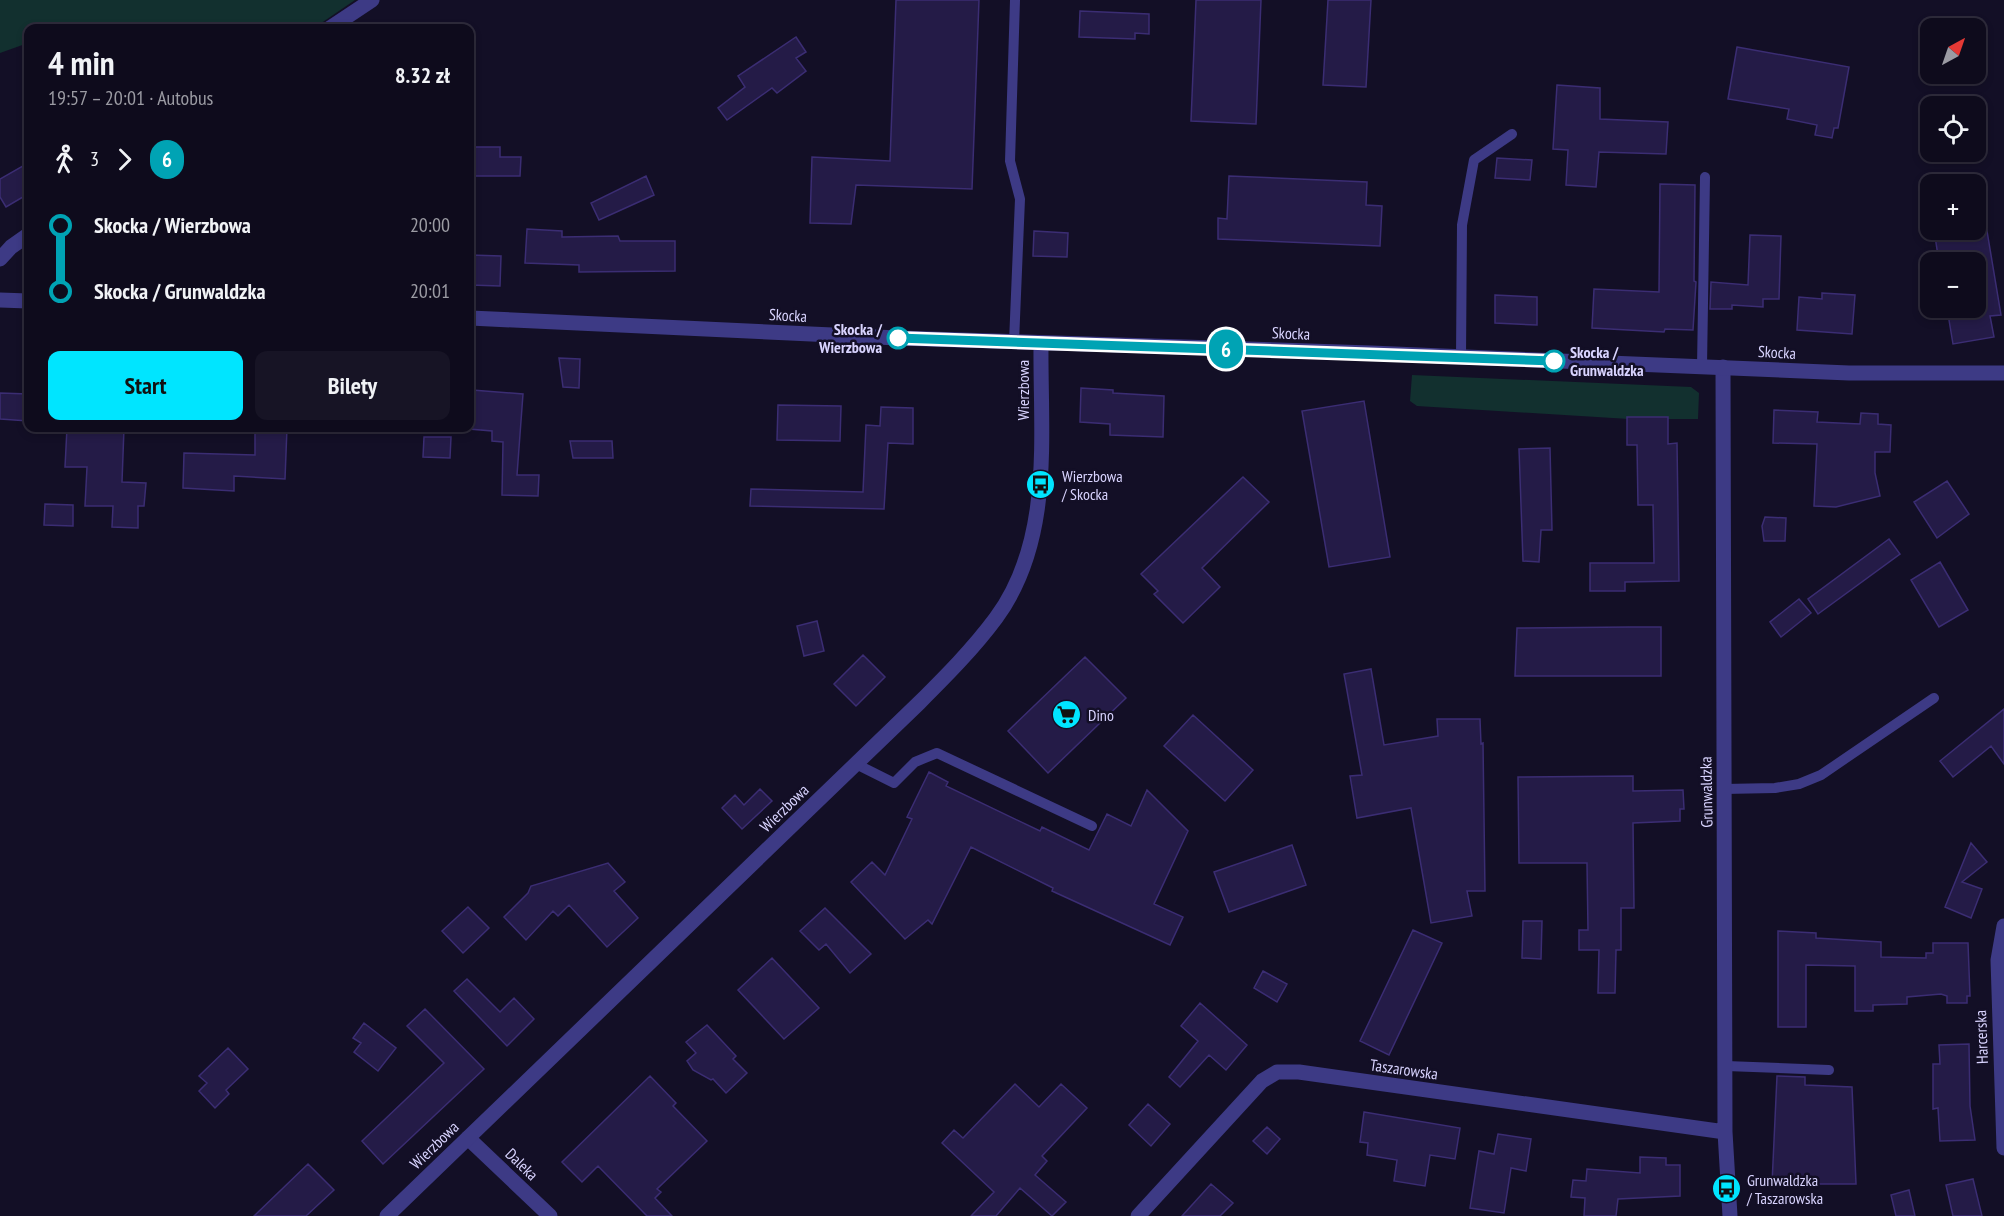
<!DOCTYPE html>
<html lang="pl">
<head>
<meta charset="utf-8">
<style>
	:root { --surface:#0e0b1c; --page:#171425; --text:#f1f3f6; --muted:#9b9ba3; --line:#2e2b3b; --accent:#00e5ff }
	body { margin:0; font-family:"PT Sans Narrow",sans-serif; background:var(--page); color:var(--text); height:100vh; display:flex; flex-direction:column; font-size:22px; white-space:nowrap }
	* { box-sizing:border-box; margin:0 }
	p { font-size:20px; color:var(--muted) }
	.icon { flex:none; width:33px; height:33px; fill:none; stroke:currentColor; stroke-width:2; stroke-linecap:round; stroke-linejoin:round }
	.map { position:relative; flex:1; overflow:hidden }
	.sheet { position:absolute; left:24px; top:24px; width:450px; height:408px; display:flex; flex-direction:column; background:var(--surface); border-radius:12px; box-shadow:0 3px 9px #0003,0 0 0 2px var(--line) }
	.sheet>* { flex:none }
	.badge { padding:0 12px; border-radius:20px; font-size:21px; line-height:39px }
	.needle { width:39px; rotate:40deg }
	.fabs { position:absolute; left:1920px; top:18px; display:grid; gap:12px }
	.fabs a { display:grid; place-items:center; width:66px; height:66px; border-radius:12px; background:var(--surface); box-shadow:0 3px 9px #0003,0 0 0 2px var(--line); font-size:30px }
	.map>.badge { position:absolute; translate:-50% -50%; box-shadow:0 0 0 3px #fff }
	.legs { display:flex; align-items:center; gap:9px; height:66px; padding:0 24px; font-size:20px }
	.legs p { margin-inline-start:auto }
	.overview { display:flex; align-items:center; justify-content:space-between; height:102px; padding:0 24px }
	h1 { font-size:33px; font-weight:700; line-height:45px }
	.cta { display:flex; gap:12px; margin-top:auto; padding:12px 24px }
	.cta a { flex:1; height:69px; border-radius:12px; background:var(--accent); color:#111; font-size:24px; font-weight:700; line-height:69px; text-align:center }
	.cta a+a { background:var(--page); color:var(--text) }
	ul { padding:0 24px; list-style:none }
	li { display:flex; align-items:center; gap:21px; height:66px; font-size:22px }
	li i { display:grid; place-items:center; width:9px; height:100%; margin:0 8px; background:currentColor }
	li i::after { content:''; width:15px; height:15px; margin:-8px; border:4px solid; border-radius:50%; background:var(--surface) }
	li p { margin-inline-start:auto }
	li:first-child i { background:linear-gradient(#0000 50%,currentColor 0) }
	li:last-child i { background:linear-gradient(currentColor 50%,#0000 0) }
	.map>svg:first-child { display:block }
	.green { fill:#12302f }
	.building { fill:#241b47; stroke:#3b2d73; stroke-width:1.5 }
	.lines { fill:none; stroke-linecap:round; stroke-linejoin:round }
	.service { stroke:#3d3a85; stroke-width:10 }
	.minor { stroke:#3d3a85; stroke-width:15 }
	.tertiary { stroke:#3d3a85; stroke-width:15 }
	.line-1-casing { stroke:#fff; stroke-width:14 }
	.line-1 { stroke:#00a3b4; stroke-width:9 }
	.stop-1-dot { fill:#fff; stroke:#00a3b4; stroke-width:3 }
	.labels { text-anchor:middle; dominant-baseline:central; stroke-width:5; stroke-linejoin:round; paint-order:stroke }
	.street-label { font-size:16px; fill:#d9d4ff; stroke:#130f26 }
	.stop-label { font-size:16px; font-weight:bold; fill:#d9d4ff; stroke:#130f26; text-anchor:end }
	.poi-label { font-size:16px; fill:#d9d4ff; stroke:#130f26; text-anchor:start }
</style>
</head>
<body>
<div class="map">
<svg width="2004" height="1216" viewBox="0 0 2004 1216">
	<rect width="100%" height="100%" fill="#130f26"/>
	<path class="green" d="M0,0h355l-41,28h-222l-4,-5 -15,5h-45v15l-28,10z
		M1412,375l279,12 8,6 -1,26h-69l-212,-13 -7,-5z"/>
	<path class="building" d="M896,0h83l-7,189 -116,-4 -5,39 -41,-1 2,-66 78,4z
		M1196,0h65l-5,124 -65,-3z
		M1328,0h43l-5,87 -43,-2z
		M1080,11l69,3v20l-14,-1v6l-56,-2z
		M796,37l10,15 -10,6 10,13 -29,22 -5,-5 -45,32 -9,-12 27,-21 -7,-11z
		M1737,47l112,20 -11,61h-4l-2,10 -17,-3 2,-10 -30,-6 2,-10 -61,-10z
		M1557,85l43,3v31l68,3 -2,32 -67,-2 -3,35 -30,-2 2,-35 -15,-1z
		M470,147h30v10h21l-1,19h-50z
		M1497,158l35,2 -2,20 -35,-2z
		M28,163v31l-22,13 -6,-10v-18z
		M646,176l8,19 -55,25 -8,-17z
		M1229,176l138,6 -1,23 16,1 -2,40 -162,-7v-21l9,1z
		M1660,184l35,1 -1,96 2,1 -3,48 -28,-1 -1,3 -72,-4 2,-39 65,3z
		M1985,219l16,96 -11,1 4,21 -41,7 -6,-36h29v-46h-37l-5,-32h42v-10z
		M527,229l35,2v6l56,-1 2,5h55v30l-96,1v-7l-54,-2z
		M1034,231l34,2 -1,24 -34,-1z
		M1750,235l31,1 -2,63h-16v8l-31,-2v4h-22l1,-27 37,3z
		M470,255l31,1 -1,30 -30,-1z
		M1822,293l33,2 -3,39 -55,-4 2,-33 23,2z
		M1495,295l42,2v28l-42,-2z
		M559,358l21,1 -1,29 -16,-1z
		M1081,388l32,2v3l51,3 -1,41 -53,-2v-11l-30,-2z
		M472,390l51,4 -6,81h22l-1,21 -36,-1 1,-53 -11,-1v-10l-23,-2z
		M0,393l28,1v27l-28,-2z
		M1364,401l26,156 -61,10 -27,-156z
		M778,405l63,1 -1,35 -63,-1z
		M881,407l32,1v36l-25,-1 -4,66 -134,-3 1,-17 112,3 3,-67 14,1z
		M1774,410l44,2 -1,10 43,2 1,-11 17,1v10l13,1 -1,27h-15v21l5,23 -44,11 -22,-1 3,-62 -44,-1z
		M1627,417h41v27l9,-1 2,138 -54,1v9h-35v-28h64l-1,-58h-15l-1,-60h-10z
		M67,428h57l-2,54 24,1 -2,23h-6v22l-26,-1 1,-21h-28l2,-39h-22z
		M255,428h32l-2,51 -51,-3v15l-51,-3 1,-35 71,2z
		M424,437h27l-1,21 -27,-1z
		M570,441h42l1,17h-40z
		M1550,448l2,82h-11l-2,32 -16,-1 -4,-112z
		M1243,477l26,25 -67,66 18,19 -37,36 -29,-29 4,-3 -17,-17z
		M1947,481l22,33 -32,24 -23,-36z
		M45,504l28,1v21l-29,-1z
		M1765,517l21,1 -1,23h-21l-2,-15z
		M1889,539l11,15 -82,60 -10,-15z
		M1940,562l28,48 -29,17 -28,-47z
		M1799,599l12,14 -30,24 -11,-15z
		M817,621l7,30 -20,5 -7,-30z
		M1631,627h30v49h-146l2,-48z
		M863,655l22,22 -29,29 -22,-22z
		M1085,657l41,41 -78,75 -40,-42z
		M1371,669l13,76 54,-9 -1,-17h43l1,25 2,-1 2,148h-18l5,25 -41,7 -20,-115 -54,10 -7,-42 12,-1 -18,-101z
		M2004,709v55l-13,-18 -38,31 -13,-16z
		M1193,715l60,55 -28,31 -61,-55z
		M929,772l19,10 -2,4 94,45 2,-4 47,23 18,-36 24,12 16,-36 41,41 -34,73 29,13 -13,28 -118,-54 1,-3 -82,-41 -39,77 -4,-4 -23,19 -54,-57 21,-20 13,13 27,-56 -5,-2z
		M1633,776v15l50,-1 1,19h-4v12l-47,2 1,85h-13v42h-5l-1,43h-17l1,-43h-20v-20h9l-1,-67h-68l-1,-86z
		M760,789l12,12 -30,28 -20,-21 13,-13 9,10z
		M1971,843l16,19 -25,20 20,7 -11,29 -26,-11z
		M1292,845l14,40 -77,27 -15,-40z
		M608,863l17,19 -11,9 24,27 -31,29 -38,-42 -11,11 -5,-5 -27,29 -22,-23 24,-24 3,-7z
		M468,907l21,21 -26,25 -21,-22z
		M825,908l46,46 -21,19 -24,-29 -7,6 -19,-19z
		M1523,921h19l-1,38 -19,-1z
		M1413,930l29,13 -53,112 -29,-14z
		M1778,931l38,2v5l65,4v15l45,1v-5h7v-10h35l2,53h-3v7h-20v-7l-6,-2 -34,3v7l-34,1v6h-18v-45l-49,-1v62h-28z
		M772,958l47,50 -35,31 -46,-49z
		M1263,971l24,13 -10,18 -23,-14z
		M467,979l33,33 14,-14 20,21 -27,27 -53,-55z
		M1200,1003l47,42 -21,25 -17,-15 -29,32 -11,-10 29,-36 -17,-15z
		M425,1009l59,60 -101,95 -21,-23 82,-78 -37,-37z
		M364,1023l32,25 -18,23 -24,-19 7,-9 -8,-5z
		M707,1025l29,31 -3,3 14,14 -21,20 -13,-14 -2,1 -18,-10 -6,-9 9,-8 -10,-11z
		M1969,1044l1,62 5,34 -35,1 -2,-33 -5,1v-45h7l-1,-19z
		M228,1048l20,21 -22,21 3,4 -14,14 -16,-17 8,-8 -8,-7z
		M650,1076l26,27 -3,3 34,35 -50,48 4,3 -6,6 17,18h-25l-49,-50 -16,16 -20,-20z
		M1777,1076l28,1v8l47,2 4,97h-84z
		M1015,1084l24,23 22,-23 26,24 -45,48 5,5 -12,14 31,27 -14,14 -32,-28 -24,28h-25l23,-24 -52,-49 12,-13 9,8z
		M1148,1104l22,20 -19,22 -22,-21z
		M1364,1112l96,16 -5,31 -25,-4 -5,31 -31,-5 3,-21 -30,-5 1,-12 -8,-1z
		M1267,1127l13,12 -13,15 -14,-13z
		M1498,1134l33,5 -5,32 -15,-3 -7,45 -34,-5 9,-57 15,3z
		M1640,1157l26,1v7h14v31l-62,3 -2,17h-32l1,-18 -14,-1 2,-17 13,1 1,-12 53,4z
		M308,1164l26,26 -28,26h-52z
		M1973,1179l9,37h-29l-7,-31z
		M1211,1184l22,19 -13,13h-38z
		M1909,1190l6,26h-19l-5,-21z"/>
	<g class="lines">
		<path class="service" d="M1014,342l6,-143 -10,-38 5,-161
			M1461,357l1,-132 12,-65 38,-26
			M1702,367l3,-190
			M856,764l38,19 21,-21 22,-9 155,73
			M1724,789l51,-1 24,-4 22,-9 113,-77
			M1726,1066l103,4"/>
		<path class="minor" d="M330,28l42,-28
			M0,259l11,-12 17,-12
			M1723,367l2,765 5,84
			M2004,926l-6,34 6,188
			M468,1138l82,78
			M1138,1216l124,-135 15,-9h22l426,60"/>
		<path class="tertiary" d="M0,300l28,1
			M470,318l428,20 473,15 478,20h155
			M387,1216l532,-513c27,-27 54,-54 77,-85 58,-79 44,-183 45,-275"/>
	</g>
	<g class="lines">
		<defs>
			<path id="line-1" d="M898,338l656,23"/>
		</defs>
		<use href="#line-1" class="line-1-casing"/>
		<use href="#line-1" class="line-1"/>
	</g>
	<defs>
		<symbol id="bus-disc" viewBox="-11 -11 22 22"><circle r="9.5" fill="#00e5ff" stroke="#130f26"/><path d="M-5-6H5V4H4V6H2V4H-2V6H-4V4H-5ZM-3.5-4V0h7V-4ZM-3.5 1.2v1.5H-2V1.2ZM2 1.2v1.5H3.5V1.2Z" fill="#111"/></symbol>
		<symbol id="supermarket-disc" viewBox="-11 -11 22 22"><circle r="9.5" fill="#00e5ff" stroke="#130f26"/><path d="M-6-5.5h2.5l.6 2H6L4.5 2H-2.5L-4.4-4H-6ZM-1.5 3.2a1.3 1.3 0 1 0 .1 0ZM3 3.2a1.3 1.3 0 1 0 .1 0Z" fill="#111"/></symbol>
	</defs>
	<g fill-rule="evenodd">
		<use href="#bus-disc" x="1024" y="468" width="33" height="33"/>
		<use href="#supermarket-disc" x="1050" y="698" width="33" height="33"/>
		<use href="#bus-disc" x="1710" y="1172" width="33" height="33"/>
	</g>
	<g class="stop-1-dot">
		<circle cx="898" cy="338" r="10"/>
		<circle cx="1554" cy="361" r="10"/>
	</g>
	<g class="labels">
		<g class="street-label">
			<text transform="translate(788 315) rotate(3)">Skocka</text>
			<text transform="translate(1291 333) rotate(2)">Skocka</text>
			<text transform="translate(1777 352) rotate(3)">Skocka</text>
			<text transform="translate(1023 390) rotate(-90)">Wierzbowa</text>
			<text transform="translate(1706 792) rotate(-91)">Grunwaldzka</text>
			<text transform="translate(784 808) rotate(-44)">Wierzbowa</text>
			<text transform="translate(1981 1037) rotate(-92)">Harcerska</text>
			<text transform="translate(1404 1069) rotate(8)">Taszarowska</text>
			<text transform="translate(434 1145) rotate(-44)">Wierzbowa</text>
			<text transform="translate(522 1164) rotate(44)">Daleka</text>
		</g>
		<g class="stop-label">
			<text x="882" y="329">Skocka /<tspan x="882" dy="18">Wierzbowa</tspan></text>
			<text x="1570" y="352" text-anchor="start">Skocka /<tspan x="1570" dy="18">Grunwaldzka</tspan></text>
		</g>
		<g class="poi-label">
			<text x="1062" y="476">Wierzbowa<tspan x="1062" dy="18">/ Skocka</tspan></text>
			<text x="1088" y="715">Dino</text>
			<text x="1747" y="1180">Grunwaldzka<tspan x="1747" dy="18">/ Taszarowska</tspan></text>
		</g>
	</g>
</svg>
<div class="fabs">
<a><svg class="needle" viewBox="-14 -14 28 28"><path d="M0-13l5 13h-10z" fill="#e53935"/><path d="M0 13l5-13h-10z" fill="#9b9ba3"/></svg></a>
<a><svg class="icon" aria-label="locate" viewBox="0 0 24 24"><circle cx="12" cy="12" r="6"/><path d="M12 2v4M12 18v4M2 12h4M18 12h4"/></svg></a>
<a>+</a>
<a>−</a>
</div>
<b class="badge" style="left:1226px;top:349px;background:#00a3b4;color:#fff">6</b>
<section class="sheet">
<div class="overview"><div><h1>4 min</h1><p>19:57 – 20:01 · Autobus</p></div><b>8.32 zł</b></div>
<div class="legs"><svg class="icon" aria-label="walk" viewBox="0 0 24 24"><circle cx="13" cy="4" r="2"/><path d="M13 8l-2 6 4 7M11 14l-3 7M7 12l3-4h3l4 4"/></svg>3<svg class="icon" aria-label="forward" viewBox="0 0 24 24"><path d="M9 5l7 7-7 7"/></svg><b class="badge" style="background:#00a3b4;color:#fff">6</b></div>
<ul>
<li><i style="color:#00a3b4"></i><b>Skocka / Wierzbowa</b><p>20:00</p></li>
<li><i style="color:#00a3b4"></i><b>Skocka / Grunwaldzka</b><p>20:01</p></li>
</ul>
<div class="cta"><a>Start</a><a>Bilety</a></div>
</section>
</div>
</body>
</html>
